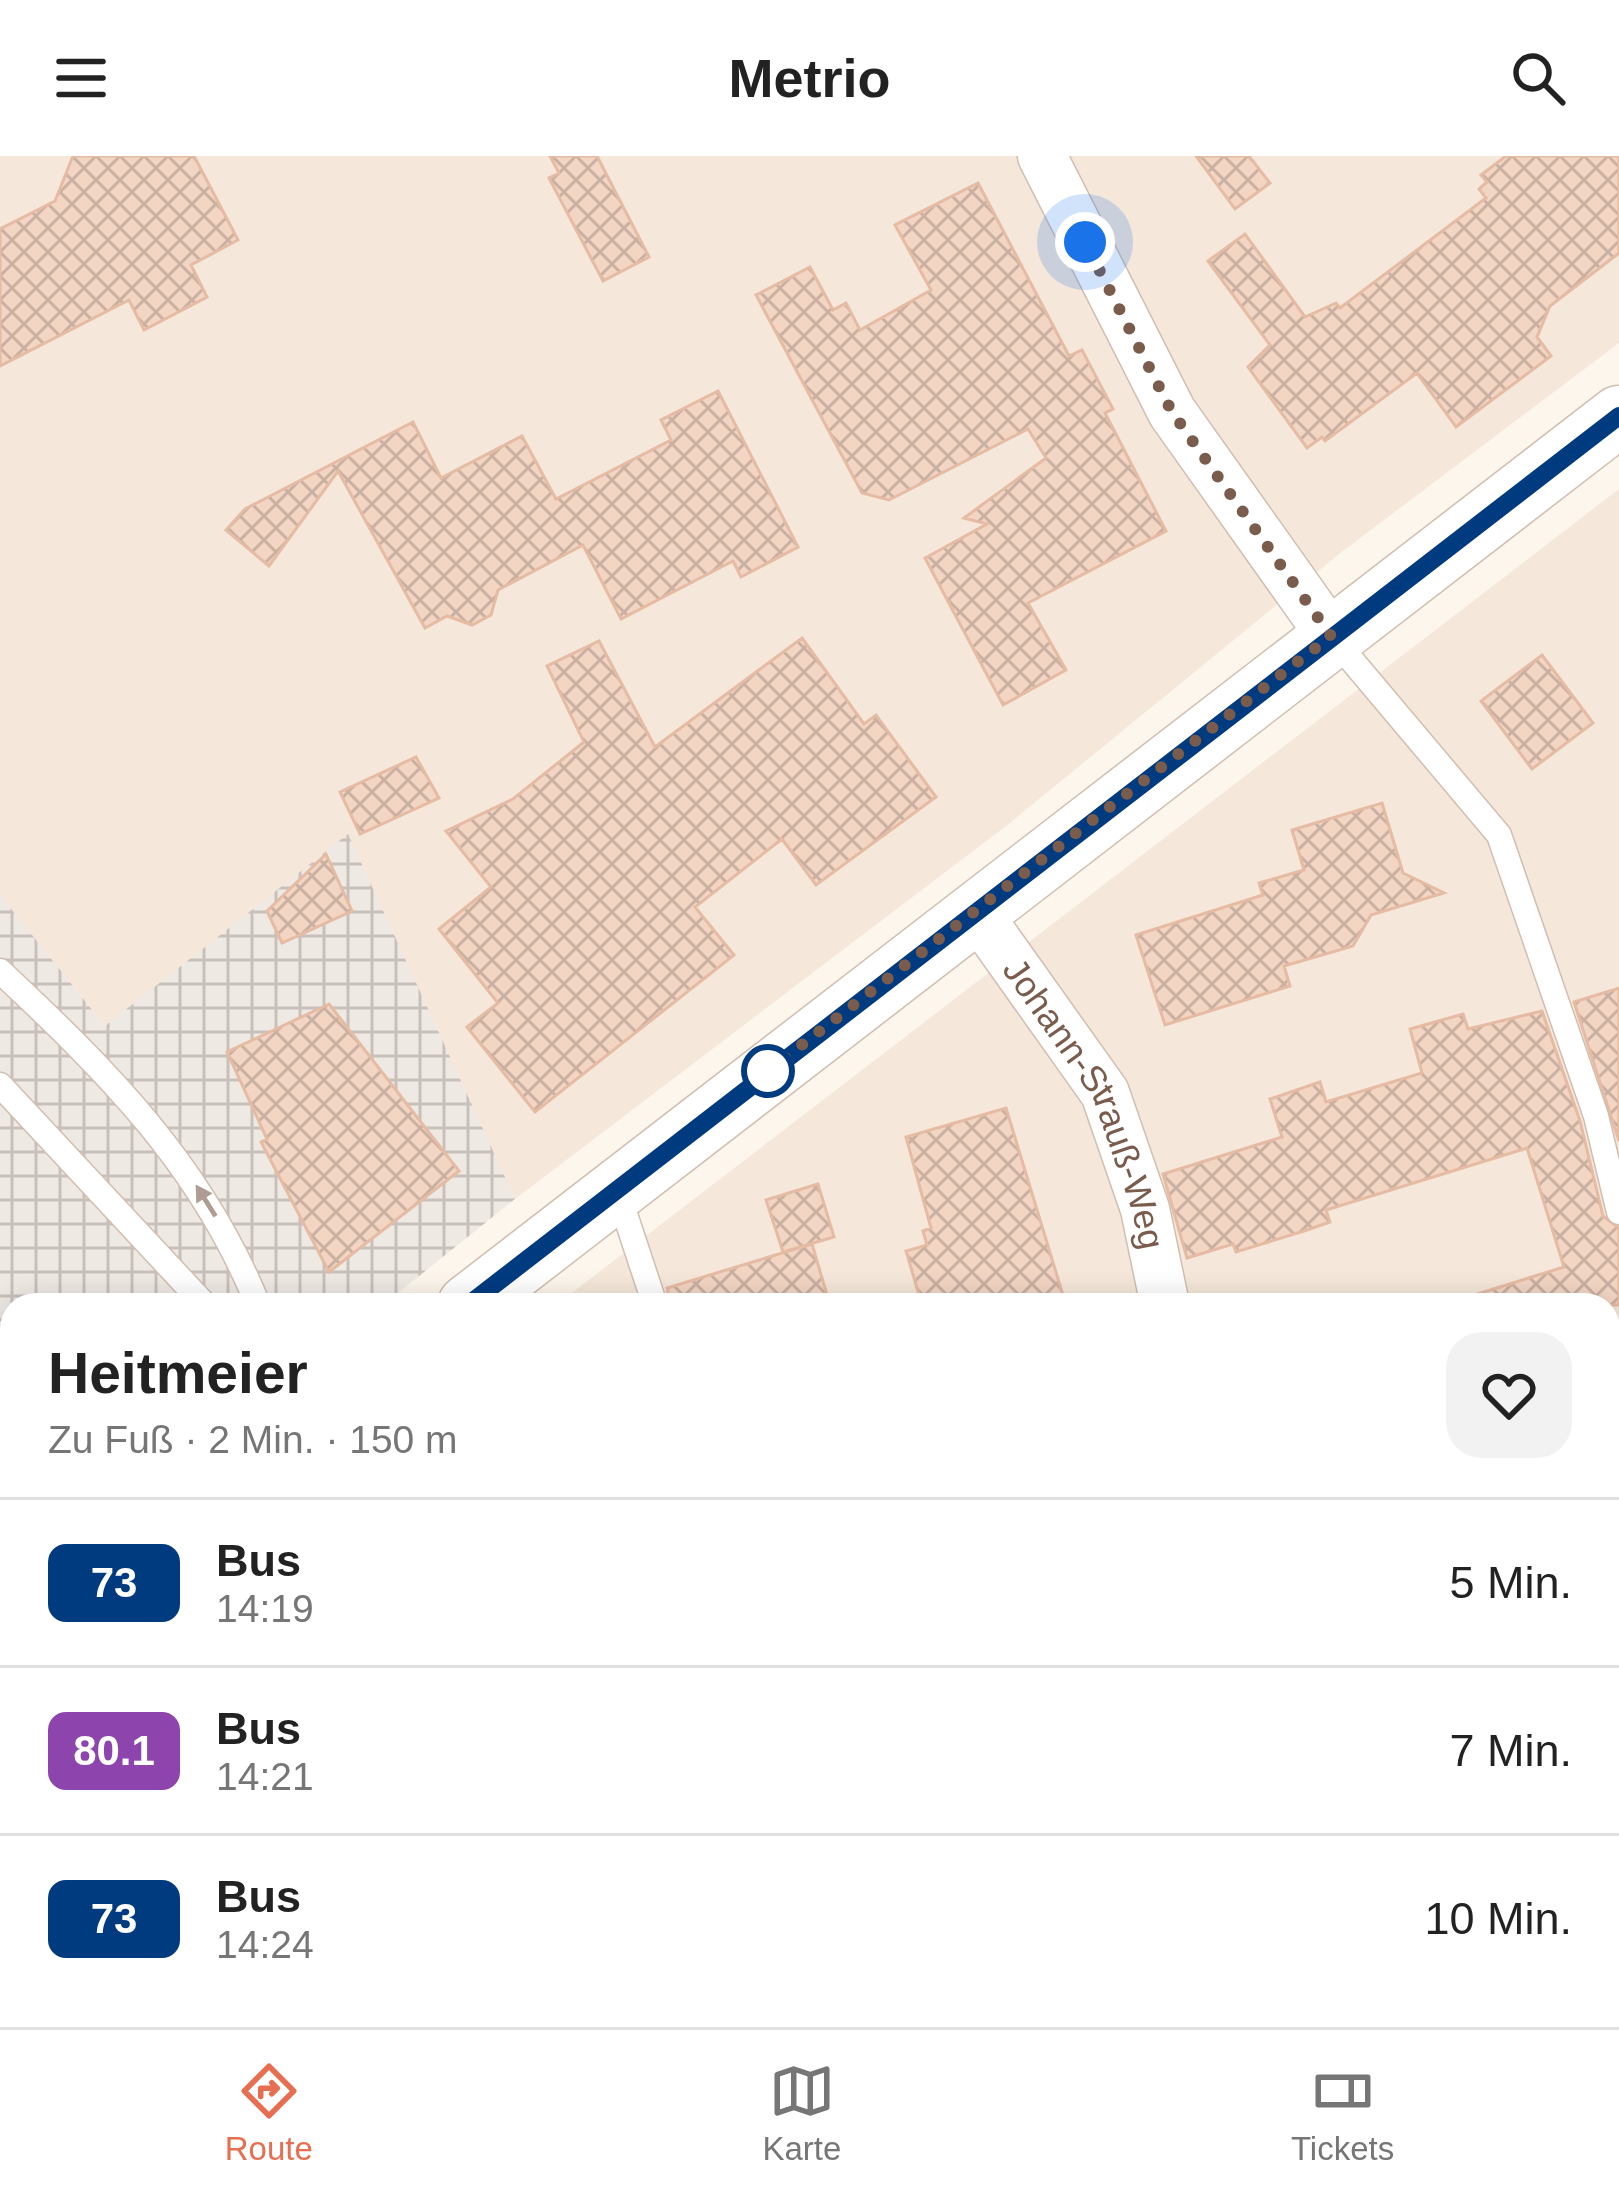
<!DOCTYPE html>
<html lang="de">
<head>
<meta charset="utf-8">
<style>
	:root { --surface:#fff; --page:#f2f2f2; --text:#222; --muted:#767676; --line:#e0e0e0; --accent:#e76f51 }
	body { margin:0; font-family:Helvetica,sans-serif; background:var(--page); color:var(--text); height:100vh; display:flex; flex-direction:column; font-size:45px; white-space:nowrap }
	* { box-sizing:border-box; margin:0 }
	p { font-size:39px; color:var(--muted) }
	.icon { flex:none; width:66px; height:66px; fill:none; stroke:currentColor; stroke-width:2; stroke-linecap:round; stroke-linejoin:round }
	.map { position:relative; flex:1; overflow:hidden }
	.sheet { position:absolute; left:0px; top:1137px; width:1620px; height:735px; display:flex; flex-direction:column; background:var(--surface); border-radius:36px 36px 0 0; box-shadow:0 6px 30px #0003 }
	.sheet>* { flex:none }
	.badge { padding:0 24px; border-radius:18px; font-size:42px; line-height:78px }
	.you { position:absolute; width:60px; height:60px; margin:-30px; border:9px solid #fff; border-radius:50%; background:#1a73e8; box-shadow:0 0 0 18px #1a73e833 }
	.map>.badge { position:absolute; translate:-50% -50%; box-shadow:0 0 0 6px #fff }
	.round { display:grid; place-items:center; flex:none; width:126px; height:126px; border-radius:36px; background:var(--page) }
	.headline { display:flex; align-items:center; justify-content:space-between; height:204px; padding:0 48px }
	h1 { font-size:57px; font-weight:600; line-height:90px }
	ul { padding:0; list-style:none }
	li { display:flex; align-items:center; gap:36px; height:168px; padding:0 48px; border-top:3px solid var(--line) }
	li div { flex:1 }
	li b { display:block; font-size:45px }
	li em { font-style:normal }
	li .badge { min-width:132px; font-weight:700; text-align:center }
	header { display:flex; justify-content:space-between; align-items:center; height:156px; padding:0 48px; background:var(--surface); font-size:54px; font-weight:600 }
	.tab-bar { display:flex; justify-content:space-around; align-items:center; height:168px; border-top:3px solid var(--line); background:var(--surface); font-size:33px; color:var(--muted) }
	.tab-bar a { display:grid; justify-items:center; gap:6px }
	.tab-bar .active { color:var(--accent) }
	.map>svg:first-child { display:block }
	.residential { fill:#f5e8da }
	.industrial { fill:url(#industrial-grid) }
	.building { fill:url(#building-cross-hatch); stroke:#e6bba3; stroke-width:3 }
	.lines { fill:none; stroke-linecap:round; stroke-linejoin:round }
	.service-casing { stroke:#d1beb0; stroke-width:27 }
	.minor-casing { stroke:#d1beb0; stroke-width:51 }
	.tertiary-casing { stroke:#d1beb0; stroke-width:63 }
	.service { stroke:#fff; stroke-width:24 }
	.minor { stroke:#fff; stroke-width:48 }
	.tertiary { stroke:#fff; stroke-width:60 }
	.oneway { fill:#af9d94 }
	.line-casing { stroke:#fff; stroke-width:27 }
	.line { stroke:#003b80; stroke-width:18 }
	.walk { stroke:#7a5c4d; stroke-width:12; stroke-dasharray:0 21.6 }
	.stop-dot { fill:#fff; stroke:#003b80; stroke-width:6 }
	.labels { text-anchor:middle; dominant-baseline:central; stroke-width:9; stroke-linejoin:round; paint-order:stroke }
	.street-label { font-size:36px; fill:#7a5c4d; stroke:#fffaf3 }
</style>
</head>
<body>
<header><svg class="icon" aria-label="menu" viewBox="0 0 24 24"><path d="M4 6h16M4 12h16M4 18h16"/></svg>Metrio<svg class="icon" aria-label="search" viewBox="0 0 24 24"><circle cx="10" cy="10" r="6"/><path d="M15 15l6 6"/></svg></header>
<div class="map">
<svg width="1619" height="1871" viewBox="0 0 1619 1871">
	<defs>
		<pattern id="industrial-grid" width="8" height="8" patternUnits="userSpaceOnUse" patternTransform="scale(3)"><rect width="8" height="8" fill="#efe9e4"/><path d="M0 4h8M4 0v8" fill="none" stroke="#c7c0bb"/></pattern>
		<pattern id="building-cross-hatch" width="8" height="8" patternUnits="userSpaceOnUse" patternTransform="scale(3)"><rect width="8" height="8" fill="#f3d5c3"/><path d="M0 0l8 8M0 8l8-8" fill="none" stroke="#cab0a1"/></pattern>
	</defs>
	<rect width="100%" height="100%" fill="#fdf6ec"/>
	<path class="residential" d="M0,0h1619v187l-280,211 -333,272 -491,373 -167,-364 -243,191 -105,-131z
		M1619,333v1538h-1619v-243l12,-11v243h1596v-711h-1052z"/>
	<path class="industrial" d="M348,678l167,365 -132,106h-371v296l-12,10v-716l105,131z"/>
	<path class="building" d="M73,0h121l44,84 -47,25 16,32 -63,33 -15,-30 -129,66v-137l55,-28z
		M550,0h47l52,101 -46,24 -54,-103 10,-5z
		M1196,0h53l21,27 -35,26z
		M1506,0h113v97l-69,53 -13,31 14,19 -95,71 -39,-54 -92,68 -3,-4 -15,11 -59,-81 22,-22 -62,-84 37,-27 60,83 31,-14 4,5 146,-110 -7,-9 8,-7 -6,-7z
		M978,27l91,173 13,-6 31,59 -8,4 61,118 -138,72 38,67 -63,35 -78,-147 62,-34 -23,-6 82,-60 -18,-29 -139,71 -27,-7 -106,-198 54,-28 23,43 13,-7 14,27 71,-40 -36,-65z
		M718,235l80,156 -57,30 -8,-16 -112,58 -38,-74 -85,45 -7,25 -19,10 -25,-9 -22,12 -87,-157 -69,95 -43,-36 19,-21 168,-87 28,56 81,-42 34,63 115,-59 -10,-20z
		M802,482l62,86 12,-9 60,82 -120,88 -34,-46 -87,68 39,48 -199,157 -68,-85 31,-24 -59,-74 52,-42 -45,-56 67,-32 71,-57 -37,-76 52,-25 56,106z
		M1542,499l51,68 -61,46 -51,-68z
		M416,601l23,41 -79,36 -20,-42z
		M1382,647l21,70 41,20 -73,22 -18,31 -69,20 6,20 -125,39 -29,-90 127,-40 -4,-12 45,-13 -12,-40z
		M326,698l26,57 -70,32 -15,-32z
		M1619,832v153l-45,-139z
		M329,848l130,167 -130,101 -68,-130 6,-3 -40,-87z
		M1542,855l38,110 23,95 16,12v77h-143l-2,-10 90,-28 -37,-119 -201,62 4,12 -26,9 -68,21 -3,-8 -46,14 -24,-84 119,-37 -12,-38 50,-17 6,20 96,-29 -12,-44 53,-15 5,15z
		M1006,952l60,197h-144l-16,-54 21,-6 -4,-14 8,-3 -25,-91z
		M818,1028l16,53 -51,15 -17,-52z
		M812,1088l18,61h-159l-4,-17z"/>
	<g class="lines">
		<defs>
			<path id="service" d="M1333,482l166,197 97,281 23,96
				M0,815c108,101 202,195 258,334
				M0,929l205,220
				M618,1037l37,112
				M0,1253l12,2"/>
			<g id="minor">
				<path d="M1042,0l130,256 159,224"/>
				<path id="s1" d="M977,757l128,180 40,116 20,96"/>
				<path d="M801,1860l7,11"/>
				<path d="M1403,1860l5,11"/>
				<path d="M521,1871l45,-11"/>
			</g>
			<path id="tertiary" d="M468,1149l1151,-889
				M0,1547l12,-11"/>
		</defs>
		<use href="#service" class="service-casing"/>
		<use href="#minor" class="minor-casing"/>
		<use href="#tertiary" class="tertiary-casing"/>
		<use href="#service" class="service"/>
		<use href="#minor" class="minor"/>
		<use href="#tertiary" class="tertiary"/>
	</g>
	<defs><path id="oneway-solid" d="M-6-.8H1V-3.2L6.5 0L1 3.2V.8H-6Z" transform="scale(3)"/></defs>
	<use class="oneway" href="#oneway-solid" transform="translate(206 1045) rotate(-122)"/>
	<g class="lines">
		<defs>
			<path id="line" d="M468,1149l1151,-889"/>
		</defs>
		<use href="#line" class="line-casing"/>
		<use href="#line" class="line"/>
		<path class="walk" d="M768,915l563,-435 -159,-224 -87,-170"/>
	</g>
	<circle class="stop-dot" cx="768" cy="915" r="24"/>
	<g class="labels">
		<g class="street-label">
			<text stroke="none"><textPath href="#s1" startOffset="222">Johann-Strauß-Weg</textPath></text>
		</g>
	</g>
</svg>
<div class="you" style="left:1085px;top:86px"></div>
<section class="sheet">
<div class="headline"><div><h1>Heitmeier</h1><p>Zu Fuß · 2 Min. · 150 m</p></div><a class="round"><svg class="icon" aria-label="heart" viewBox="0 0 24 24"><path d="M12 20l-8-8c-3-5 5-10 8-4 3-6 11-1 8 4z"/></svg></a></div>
<ul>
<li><span class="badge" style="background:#003b80;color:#fff">73</span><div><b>Bus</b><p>14:19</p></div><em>5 Min.</em></li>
<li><span class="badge" style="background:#8e44ad;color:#fff">80.1</span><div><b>Bus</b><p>14:21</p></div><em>7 Min.</em></li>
<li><span class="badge" style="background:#003b80;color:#fff">73</span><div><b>Bus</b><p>14:24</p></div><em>10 Min.</em></li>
</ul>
</section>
</div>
<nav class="tab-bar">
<a class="active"><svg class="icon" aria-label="directions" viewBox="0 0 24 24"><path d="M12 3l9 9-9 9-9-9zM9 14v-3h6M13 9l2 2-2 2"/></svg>Route</a>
<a><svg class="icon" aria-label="map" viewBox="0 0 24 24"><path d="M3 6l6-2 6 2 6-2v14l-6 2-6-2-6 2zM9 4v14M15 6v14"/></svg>Karte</a>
<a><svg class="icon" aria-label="tickets" viewBox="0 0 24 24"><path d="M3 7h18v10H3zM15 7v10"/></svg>Tickets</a>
</nav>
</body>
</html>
